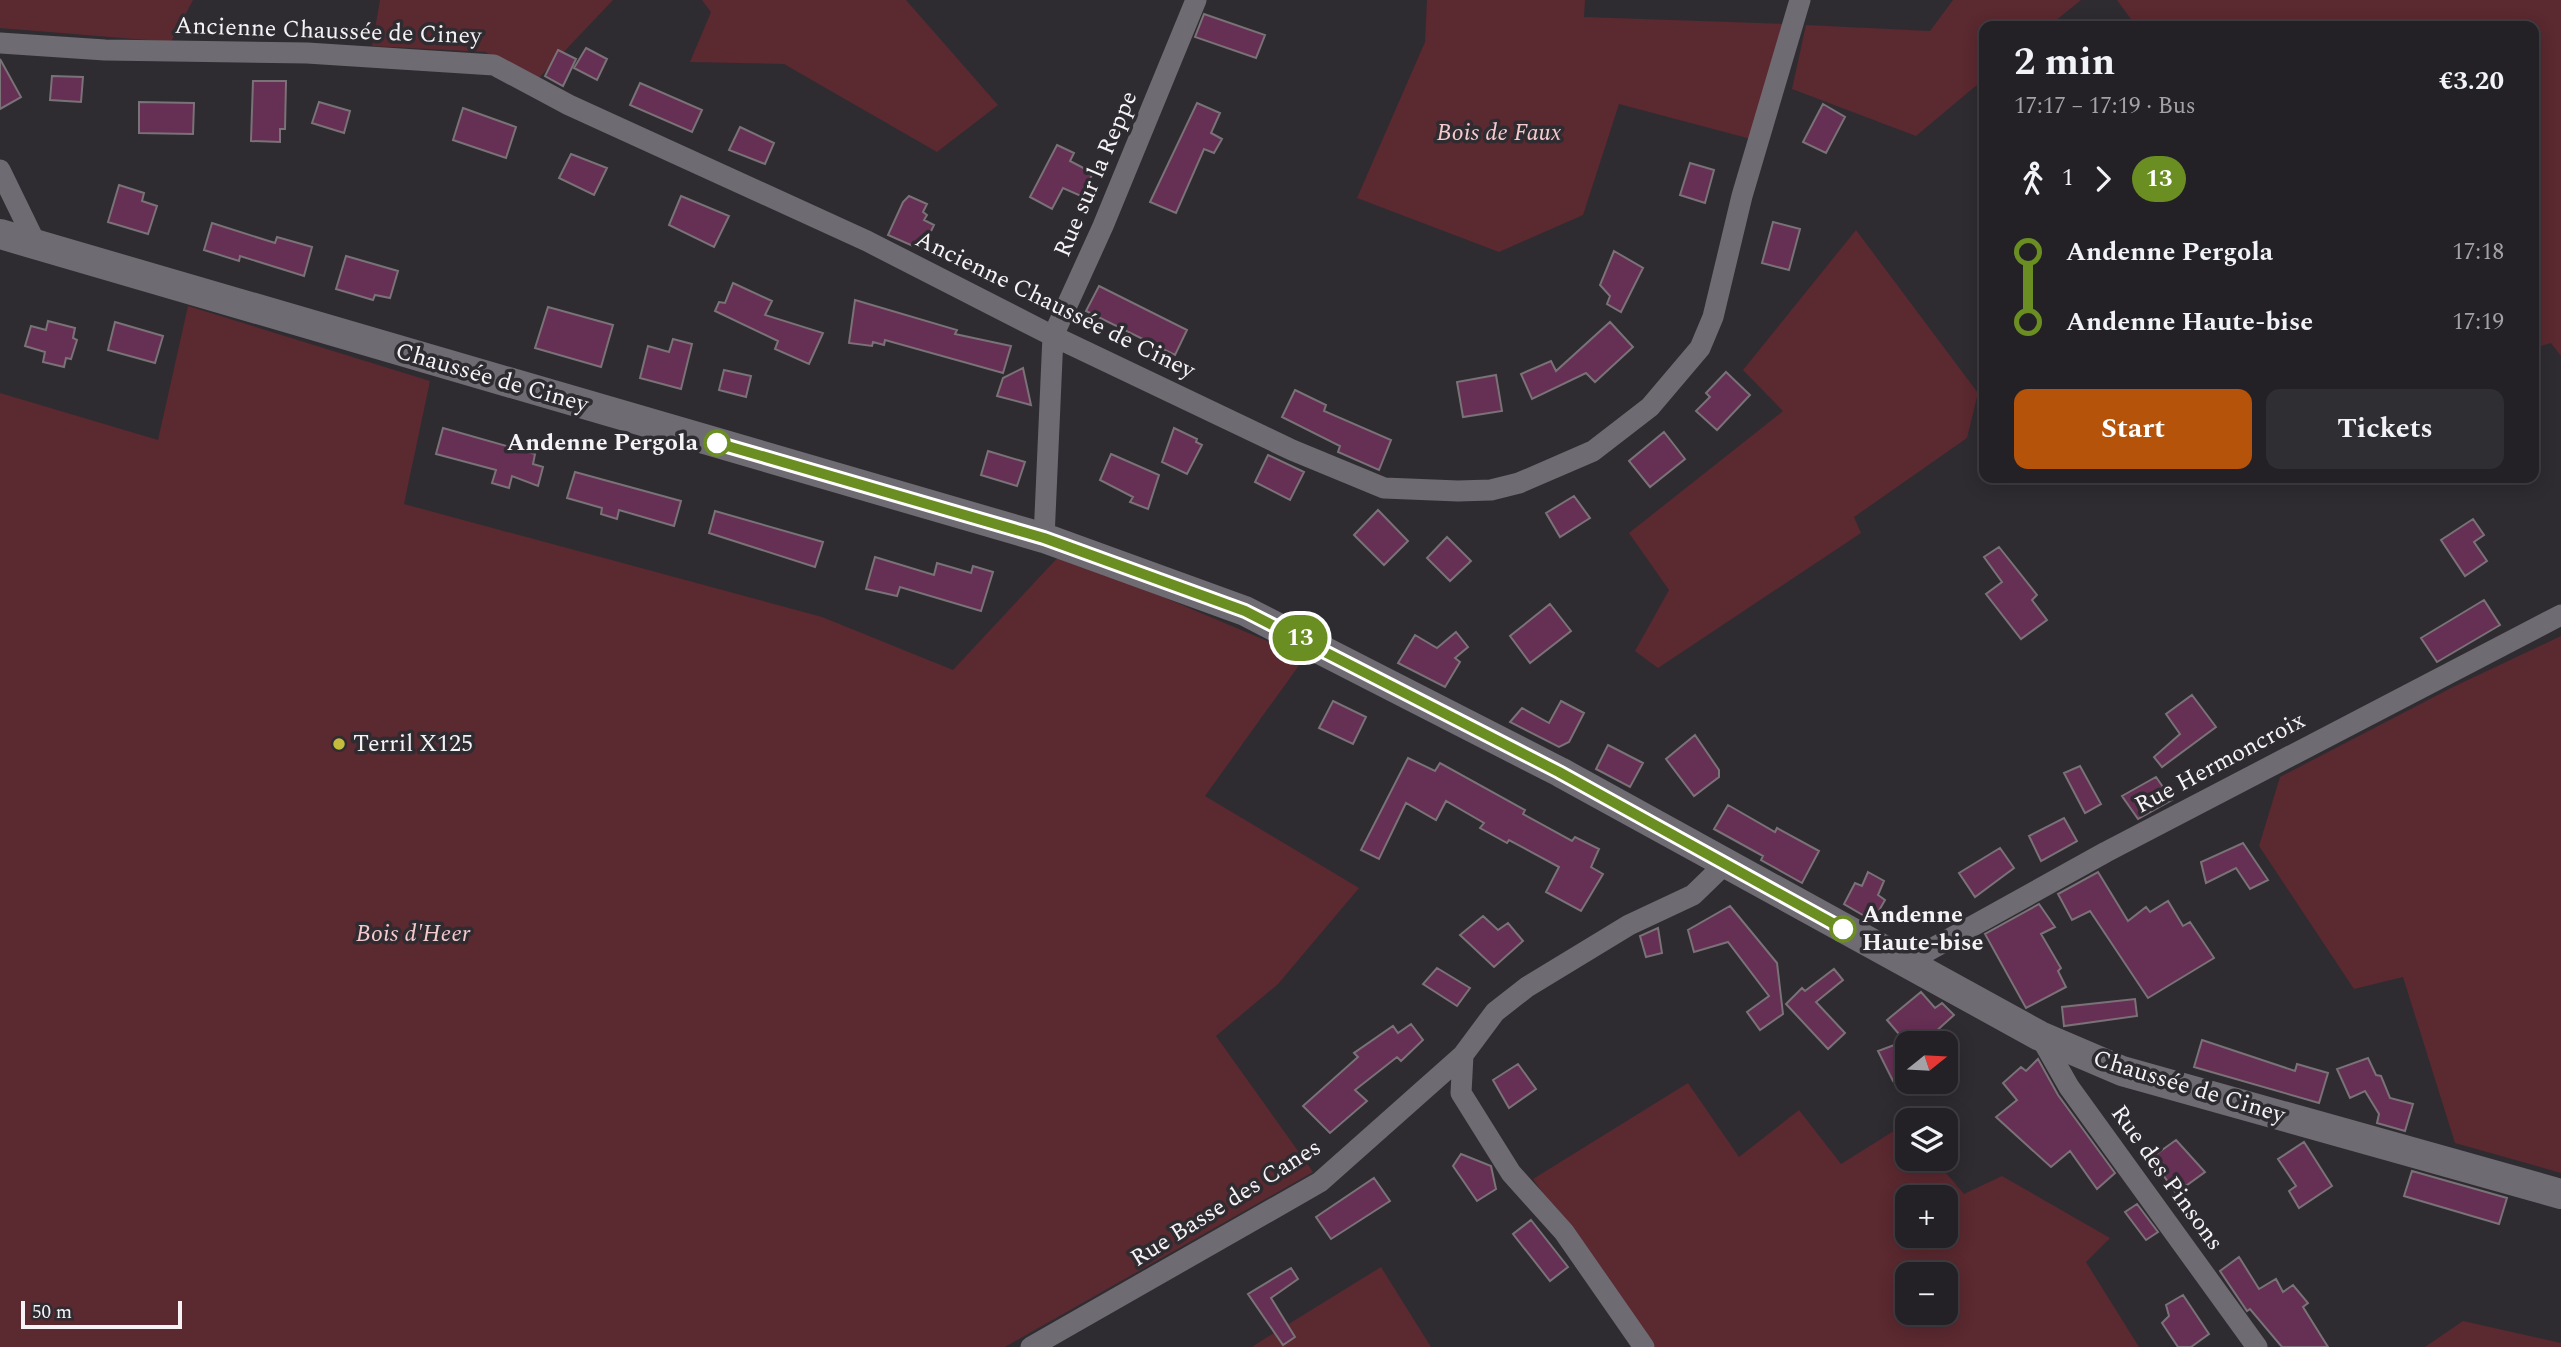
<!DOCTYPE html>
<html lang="en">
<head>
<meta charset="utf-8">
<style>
	:root { --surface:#232125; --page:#2f2e32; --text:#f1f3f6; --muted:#a3a3a7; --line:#403e42; --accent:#b45309 }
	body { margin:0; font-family:Spectral,serif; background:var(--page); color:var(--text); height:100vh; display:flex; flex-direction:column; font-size:26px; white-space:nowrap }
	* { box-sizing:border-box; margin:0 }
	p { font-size:23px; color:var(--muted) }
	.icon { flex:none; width:38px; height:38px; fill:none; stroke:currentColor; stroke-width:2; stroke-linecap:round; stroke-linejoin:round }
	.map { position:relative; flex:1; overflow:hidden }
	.panel { position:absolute; left:1979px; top:21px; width:560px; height:462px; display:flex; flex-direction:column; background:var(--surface); border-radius:14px; box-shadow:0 4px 18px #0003,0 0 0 2px var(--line) }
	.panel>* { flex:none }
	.badge { padding:0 14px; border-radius:23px; font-size:24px; line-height:46px }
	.needle { width:46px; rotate:72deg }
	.fabs { position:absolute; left:1895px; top:1031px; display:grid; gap:14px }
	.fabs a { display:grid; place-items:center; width:63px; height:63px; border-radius:14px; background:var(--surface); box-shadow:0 4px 18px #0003,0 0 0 2px var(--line); font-size:35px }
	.scale { position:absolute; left:21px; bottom:18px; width:161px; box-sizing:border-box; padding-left:7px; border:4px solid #f5f3f6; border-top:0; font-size:19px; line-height:24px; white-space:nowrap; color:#f5f3f6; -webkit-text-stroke:5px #2f2c31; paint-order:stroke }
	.map>.badge { position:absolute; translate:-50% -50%; box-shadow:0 0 0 4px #fff }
	.legs { display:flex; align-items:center; gap:10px; height:77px; padding:0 35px; font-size:23px }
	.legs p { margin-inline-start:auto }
	.summary { display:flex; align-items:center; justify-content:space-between; height:119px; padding:0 35px }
	h1 { font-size:38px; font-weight:700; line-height:52px }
	.cta { display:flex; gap:14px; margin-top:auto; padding:14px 35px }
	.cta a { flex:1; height:80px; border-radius:14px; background:var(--accent); color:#fff; font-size:28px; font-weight:700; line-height:80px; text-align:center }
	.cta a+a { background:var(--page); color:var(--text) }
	ul { padding:0 35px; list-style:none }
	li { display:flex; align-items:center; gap:24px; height:70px; font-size:26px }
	li i { display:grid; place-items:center; width:10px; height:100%; margin:0 9px; background:currentColor }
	li i::after { content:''; width:18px; height:18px; margin:-9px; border:5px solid; border-radius:50%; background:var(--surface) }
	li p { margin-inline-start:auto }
	li:first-child i { background:linear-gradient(#0000 50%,currentColor 0) }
	li:last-child i { background:linear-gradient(currentColor 50%,#0000 0) }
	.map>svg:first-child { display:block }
	.green { fill:#5b2930; fill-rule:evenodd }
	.building { fill:#662f54; stroke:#797276; stroke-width:2 }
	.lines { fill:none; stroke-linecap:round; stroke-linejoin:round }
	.street { stroke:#6f6b72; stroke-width:21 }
	.secondary { stroke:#6f6b72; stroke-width:30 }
	.line-1-casing { stroke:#fff; stroke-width:16 }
	.line-1 { stroke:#6b8e23; stroke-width:10 }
	.stop-1-dot { fill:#fff; stroke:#6b8e23; stroke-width:3.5 }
	.poi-dot { fill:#c4bc3d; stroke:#2f2c31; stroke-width:2.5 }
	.labels { text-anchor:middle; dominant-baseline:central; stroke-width:7; stroke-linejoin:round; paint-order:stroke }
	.street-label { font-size:24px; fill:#f5f3f6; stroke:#2f2c31 }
	.park-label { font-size:24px; font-style:italic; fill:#f6cbce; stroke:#2f2c31 }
	.stop-label { font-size:24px; font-weight:bold; fill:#f5f3f6; stroke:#2f2c31; text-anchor:end }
	.poi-label { font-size:24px; fill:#f5f3f6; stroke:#2f2c31; text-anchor:start }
</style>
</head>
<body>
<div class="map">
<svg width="2561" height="1347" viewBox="0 0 2561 1347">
	<rect width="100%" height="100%" fill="#2f2c31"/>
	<path class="green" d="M0,0h193l-22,42 -171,-14z
		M380,0h233l-74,78 -54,-26 -113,-6z
		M702,0h204l92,105 -61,47 -153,-88 -94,-2 21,-50z
		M1427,0h158l-1,17 200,7 -33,115 -132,-35 -36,111 -84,37 -142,-54 68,-156z
		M1953,0h128l-32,26h-65v53l-68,57 -124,-47 14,-64 124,6z
		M2117,0h444v356l-10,-13 -17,5v-322h-398z
		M1856,230l122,163 -11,45 -113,79 7,16 -203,135 -23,-17 34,-61 -40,-57 154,-122 -40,-41z
		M188,306l242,75 -26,123 418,113 131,53 108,-116 244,103 -100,139 154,92 -81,96 -62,52 97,136 -308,175h-1005v-954l158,47z
		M2561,636v537l-106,-30 -52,-166 -49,12 -95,-143 21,-69 173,-90z
		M1688,1083l51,74 60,-47 42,54 64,-40 3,34 26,1 30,35 38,-18 108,62 -24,24 53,85h-489l-117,-168zM1908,1197h38v39h-38zM1908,1274h38v38h-38z
		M1381,1267l50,80h-179l9,-6z
		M2463,1321l98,22v4h-136z"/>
	<path class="building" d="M1204,14l61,21 -9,23 -61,-21z
		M586,48l21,11 -10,21 -23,-12z
		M558,50l18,9 -13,27 -18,-10z
		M0,59l21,38 -21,12z
		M52,76l31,1 -2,25 -31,-2z
		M253,81h33l-1,48h-5v13l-29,-1z
		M640,83l62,27 -10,22 -62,-27z
		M139,102l55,1 -1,31 -54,-1z
		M319,102l31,9 -6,22 -32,-10z
		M1197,103l23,10 -9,20 11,6 -8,14 -10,-4 -28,64 -26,-11z
		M1823,104l22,13 -19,36 -23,-11z
		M463,108l53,19 -10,31 -53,-18z
		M740,127l34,16 -9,21 -36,-14z
		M1057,145l17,8 -4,8 23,12 -12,23 -18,-8 -11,21 -22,-12z
		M571,154l36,14 -13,27 -35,-17z
		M1690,163l24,7 -9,33 -25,-8z
		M119,185l25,8 -2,8 15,5 -9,28 -40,-12z
		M681,196l48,20 -15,31 -45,-22z
		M909,196l18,8 -4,8 4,3 -3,5 10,5 -12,25 -34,-15 15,-33z
		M1773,222l27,7 -11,41 -27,-7z
		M212,223l63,20 2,-6 35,10 -8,29 -64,-20 -1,5 -35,-11z
		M1614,251l29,17 -22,44 -14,-8 3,-8 -10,-11z
		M346,256l52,15 -8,27 -15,-3 -2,5 -37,-11z
		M733,283l39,18 -7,14 58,18 -14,31 -34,-15 3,-8 -63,-30 4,-9 6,1z
		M1099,286l88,44 -12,25 -89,-44z
		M855,300l102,30 -2,4 56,12 -8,27 -118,-33 -1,5 -11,-3 -1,4 -23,-3z
		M548,307l65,18 -12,42 -66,-19z
		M48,321l27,7 -2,10 4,2 -6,19 -5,-1 -2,9 -21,-5 2,-10 -20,-6 6,-20 15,4z
		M115,322l48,14 -8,27 -47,-13z
		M1610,322l23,25 -38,35 -9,-9 -54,26 -11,-25 30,-13 5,10z
		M673,339l19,5 -11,45 -41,-11 8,-32 21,6z
		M1023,368l8,37 -34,-9 6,-18z
		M724,370l27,6 -5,21 -27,-7z
		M1726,372l24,23 -33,35 -21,-19 14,-14 -4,-4z
		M1496,375l6,36 -39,6 -6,-35z
		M1295,390l31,15 -2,6 67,29 -12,30 -41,-18 2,-6 -58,-29z
		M443,428l92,26 -2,10 10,3 -5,19 -26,-10 -3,12 -17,-5 4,-13 -60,-16z
		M1174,428l23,11 -1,3 6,3 -15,29 -25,-12z
		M1664,432l21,27 -35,28 -21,-26z
		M988,451l37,11 -8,24 -36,-11z
		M1111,454l48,21 -11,34 -18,-7 3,-5 -33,-17z
		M1268,455l36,17 -14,28 -35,-18z
		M575,472l106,29 -7,25 -55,-16 -2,9 -16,-5 1,-6 -35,-10z
		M1574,496l16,22 -30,19 -14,-24z
		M1378,510l30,31 -24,24 -30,-30z
		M715,511l108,31 -8,25 -106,-34z
		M2473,519l11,16 -10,7 13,19 -22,15 -24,-36z
		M1447,537l24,24 -21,20 -23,-23z
		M1999,547l38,48 -5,5 15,20 -26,19 -35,-45 16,-12 -18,-25z
		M875,557l59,18 3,-12 34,10 2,-7 20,6 -12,39 -81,-24 -3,9 -31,-7z
		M2484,600l16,25 -63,37 -16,-24z
		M1550,604l21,27 -41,32 -20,-27z
		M1456,632l12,15 -13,11 5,4 -15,25 -47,-24 17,-28 22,13z
		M2192,695l24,32 -54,40 -8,-10 26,-23 -14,-20z
		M1333,701l33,16 -13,27 -34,-16z
		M1561,701l23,12 -15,29 -10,5 -49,-25 12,-14 27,15z
		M1695,735l24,35v7l-25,19 -28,-37z
		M1608,745l35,18 -13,24 -34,-18z
		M1408,758l27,13 5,-8 85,47 -2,4 49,27 3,-4 24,12 -8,18 12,7 -22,37 -35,-19 13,-25 -50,-27 -2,3 -27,-15 4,-5 -38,-22 -10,19 -30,-17 -27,56 -18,-9z
		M2080,766l21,38 -16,9 -21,-40z
		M2156,777l16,23 -34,19 -16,-23z
		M1728,805l47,27 2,-4 42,23 -17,32 -41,-23 2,-4 -49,-27z
		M2064,818l13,23 -36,20 -12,-25z
		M2243,843l25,37 -18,9 -14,-21 -30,15 -5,-21z
		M2000,848l14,20 -39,29 -16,-24z
		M1868,872l16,9 -6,14 7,5 -12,21 -29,-17 11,-21 7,3z
		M2098,872l30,49 18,-14 4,5 18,-11 15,25 7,-4 24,36 -66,40 -58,-87 -18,9 -14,-26z
		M2039,904l16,23 -14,7 20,34 -3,3 8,16 -40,21 -41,-74z
		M1730,906l47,57 6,51 -23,16 -13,-18 22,-16 -41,-54 -34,10 -6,-22z
		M1483,916l15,14 10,-7 15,18 -29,26 -34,-32z
		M1658,928l4,25 -16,4 -6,-21z
		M1437,968l33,20 -13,18 -34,-22z
		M1834,969l9,11 -27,22 29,31 -17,16 -42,-45 16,-16 3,3z
		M1921,992l14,16 7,-5 12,12 -31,28h-15v32l-15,6 -15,-30 27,-10 -18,-21z
		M2135,999l2,17 -73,10 -2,-19z
		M1411,1024l12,16 -22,21 -4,-4 -42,33 12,11 -37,32 -27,-27 55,-49 -4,-4 39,-27 5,7z
		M2202,1040l93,31 2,-7 31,9 -9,30 -125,-36z
		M2368,1058l8,17 5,1 9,22 23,6 -8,27 -28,-8 2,-9 -14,-23 -15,7 -13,-29z
		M2038,1059l20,36 57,78 -18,16 -27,-38 -19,16 -55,-50 21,-17 -14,-17 18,-16 5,4z
		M1518,1064l18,25 -27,19 -16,-28z
		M2176,1140l29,32 -29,21 -25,-35z
		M2304,1142l28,44 -33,22 -10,-17 7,-5 -18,-27z
		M1461,1154l30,12 5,23 -19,12 -24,-35z
		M2412,1171l95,27 -8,26 -95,-28z
		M1374,1178l16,23 -59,38 -15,-22z
		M2137,1204l21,28 -12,8 -21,-28z
		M1531,1220l37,47 -18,14 -37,-47z
		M2239,1257l20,32 17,-10 7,13 10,-7 15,18 -5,4 25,40h-46l-32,-38 -3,2 -27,-40z
		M1291,1268l7,11 -27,19 24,39 -12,8 -35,-51z
		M2183,1295l26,39 -18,13h-13l-16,-24 7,-7 -3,-11z"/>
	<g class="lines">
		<path class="street" d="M0,43l105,7 202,3 187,12 75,40 298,136 186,95 239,114 92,38 74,3 33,-1 28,-7 74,-32 57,-44 50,-59 13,-31 29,-121 58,-196
			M0,170l36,74
			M1044,538l9,-202 50,-110 93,-226
			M1906,963l200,-111 455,-237
			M2040,1036l29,51 188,260
			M1031,1347l289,-165 143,-127
			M1644,1347l-80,-115 -53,-59 -50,-80 2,-38 32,-43 32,-25 102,-62 64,-30 32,-31"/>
		<path class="secondary" d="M0,234l1044,304 201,73 315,161 480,264 82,35 439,123"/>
	</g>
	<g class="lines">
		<defs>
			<path id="line-1" d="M717,443l327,95 201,73 314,161 284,157"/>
		</defs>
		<use href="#line-1" class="line-1-casing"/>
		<use href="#line-1" class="line-1"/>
	</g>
	<g class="stop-1-dot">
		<circle cx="717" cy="443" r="12"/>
		<circle cx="1843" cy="929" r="12"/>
	</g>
	<circle class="poi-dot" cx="339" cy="744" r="7"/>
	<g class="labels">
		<g class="street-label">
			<text transform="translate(328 31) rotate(2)">Ancienne Chaussée de Ciney</text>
			<text transform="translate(1096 174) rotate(-67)">Rue sur la Reppe</text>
			<text transform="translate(1055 305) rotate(26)">Ancienne Chaussée de Ciney</text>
			<text transform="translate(492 378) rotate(16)">Chaussée de Ciney</text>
			<text transform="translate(2220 763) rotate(-28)">Rue Hermoncroix</text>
			<text transform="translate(2189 1087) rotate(17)">Chaussée de Ciney</text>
			<text transform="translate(2167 1178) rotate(54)">Rue des Pinsons</text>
			<text transform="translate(1226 1203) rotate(-32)">Rue Basse des Canes</text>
		</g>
		<g class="park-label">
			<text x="1499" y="133">Bois de Faux</text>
			<text x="413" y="934">Bois d'Heer</text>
		</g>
		<g class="stop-label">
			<text x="698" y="443">Andenne Pergola</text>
			<text x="1862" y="915" text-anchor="start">Andenne<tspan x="1862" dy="28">Haute-bise</tspan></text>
		</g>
		<g class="poi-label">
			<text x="353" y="744">Terril X125</text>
		</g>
	</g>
</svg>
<div class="fabs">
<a><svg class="needle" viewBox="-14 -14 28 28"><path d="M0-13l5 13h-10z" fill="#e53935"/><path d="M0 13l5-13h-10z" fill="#a3a3a7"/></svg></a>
<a><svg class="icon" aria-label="layers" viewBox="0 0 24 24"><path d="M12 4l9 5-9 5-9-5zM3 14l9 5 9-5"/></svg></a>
<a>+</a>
<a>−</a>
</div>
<div class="scale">50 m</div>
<b class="badge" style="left:1300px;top:638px;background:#6b8e23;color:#fff">13</b>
<section class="panel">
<div class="summary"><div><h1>2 min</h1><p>17:17 – 17:19 · Bus</p></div><b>€3.20</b></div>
<div class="legs"><svg class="icon" aria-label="walk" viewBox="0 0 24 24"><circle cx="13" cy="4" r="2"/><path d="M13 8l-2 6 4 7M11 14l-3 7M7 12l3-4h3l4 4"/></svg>1<svg class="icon" aria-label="forward" viewBox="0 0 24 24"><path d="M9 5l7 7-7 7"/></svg><b class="badge" style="background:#6b8e23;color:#fff">13</b></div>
<ul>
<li><i style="color:#6b8e23"></i><b>Andenne Pergola</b><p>17:18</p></li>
<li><i style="color:#6b8e23"></i><b>Andenne Haute-bise</b><p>17:19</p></li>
</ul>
<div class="cta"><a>Start</a><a>Tickets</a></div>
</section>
</div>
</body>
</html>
